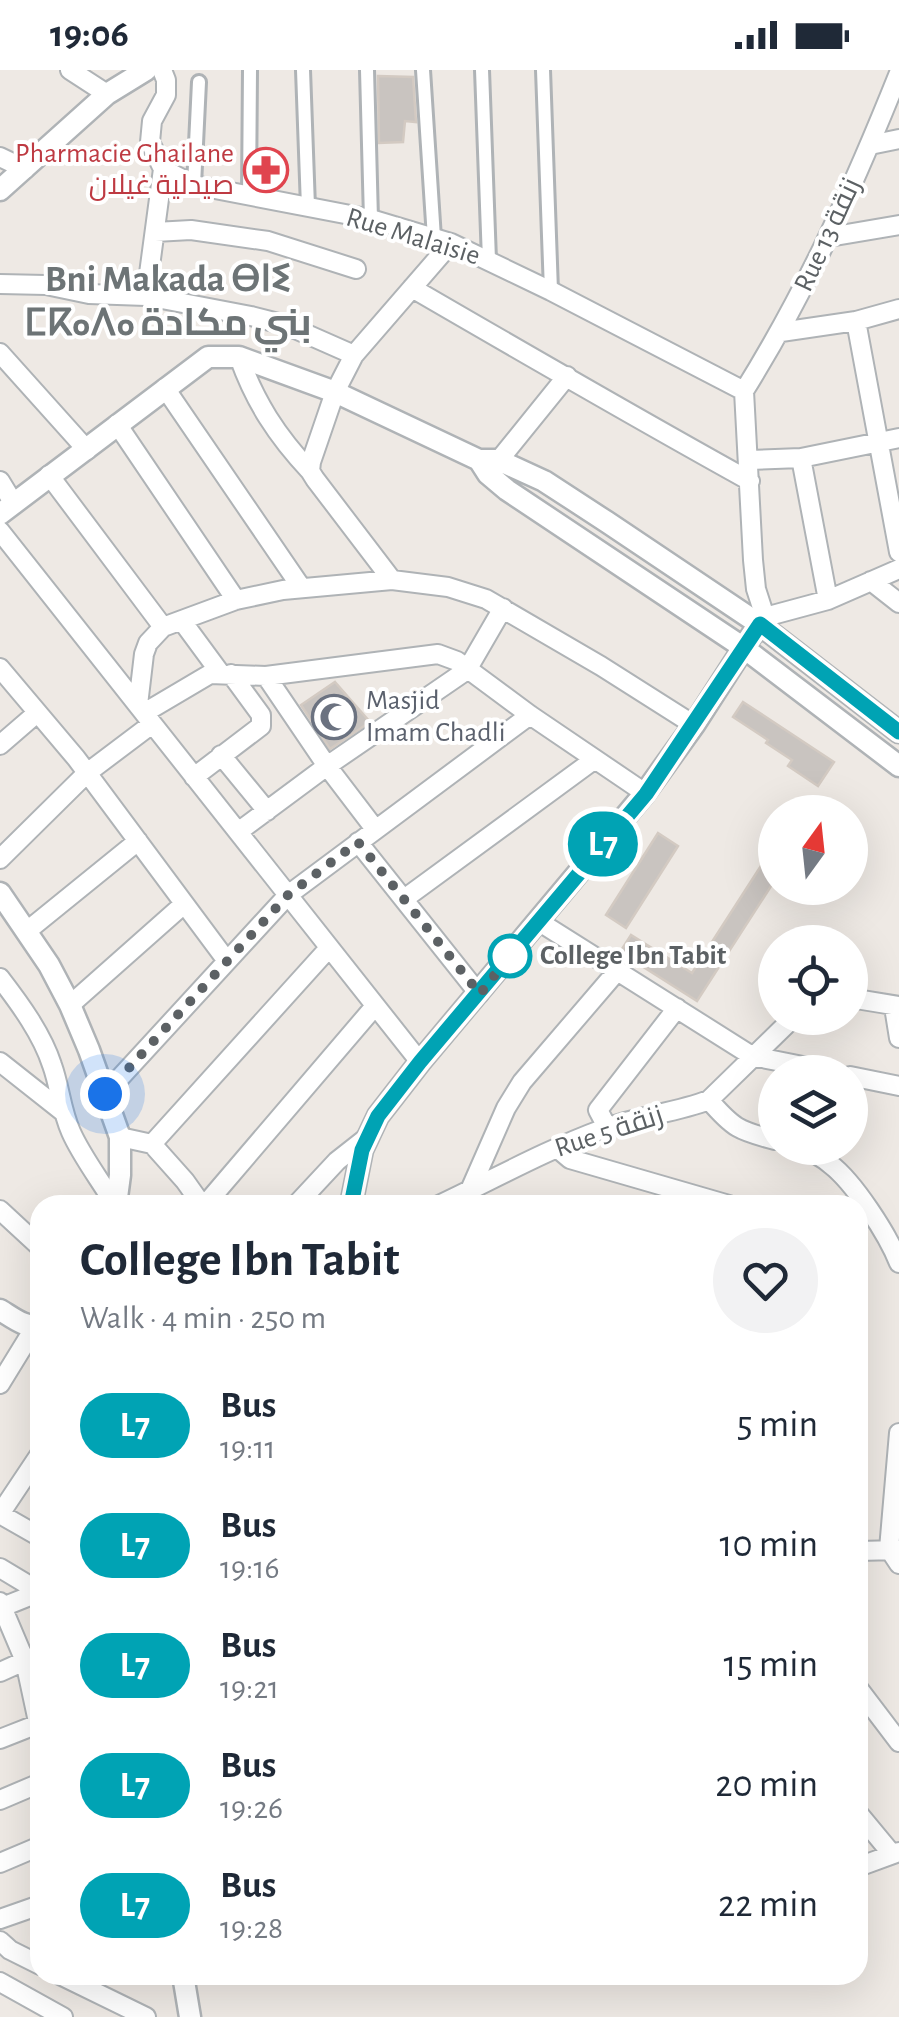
<!DOCTYPE html>
<html lang="en">
<head>
<meta charset="utf-8">
<style>
	:root { --surface:#fff; --page:#f2f2f3; --text:#1f2937; --muted:#747a83 }
	body { margin:0; font-family:"Alegreya Sans",Cairo,"Noto Sans Tifinagh",sans-serif; background:var(--page); color:var(--text); height:100vh; display:flex; flex-direction:column; font-size:38px; white-space:nowrap }
	* { box-sizing:border-box; margin:0 }
	p { font-size:32px; color:var(--muted) }
	.icon { flex:none; width:55px; height:55px; fill:none; stroke:currentColor; stroke-width:2; stroke-linecap:round; stroke-linejoin:round }
	.map { position:relative; flex:1; overflow:hidden }
	.side { position:absolute; left:30px; top:1125px; width:838px; height:790px; display:flex; flex-direction:column; background:var(--surface); border-radius:30px; box-shadow:0 10px 40px #0002 }
	.side>* { flex:none }
	.badge { padding:0 20px; border-radius:32px; font-size:35px; line-height:65px }
	.needle { width:65px; rotate:15deg }
	.buttons { position:absolute; left:758px; top:725px; display:grid; gap:20px }
	.buttons a { display:grid; place-items:center; width:110px; height:110px; border-radius:50%; background:var(--surface); box-shadow:0 10px 40px #0002; font-size:50px }
	.you { position:absolute; width:50px; height:50px; margin:-25px; border:8px solid #fff; border-radius:50%; background:#1a73e8; box-shadow:0 0 0 15px #1a73e833 }
	.map>.badge { position:absolute; translate:-50% -50%; box-shadow:0 0 0 5px #fff }
	.round { display:grid; place-items:center; flex:none; width:105px; height:105px; border-radius:52px; background:var(--page) }
	.head { display:flex; align-items:center; justify-content:space-between; height:170px; padding:0 50px }
	h1 { font-size:48px; font-weight:700; line-height:75px }
	ul { padding:0; list-style:none }
	li { display:flex; align-items:center; gap:30px; height:120px; padding:0 50px }
	li div { flex:1 }
	li b { display:block; font-size:38px }
	li em { font-style:normal }
	li .badge { min-width:110px; font-weight:700; text-align:center }
	.status { display:flex; justify-content:space-between; align-items:center; height:70px; padding:0 50px; background:var(--surface); direction:ltr }
	.status svg { height:28px; fill:currentColor }
	.map>svg:first-child { display:block }
	.building { fill:#c9c4c0; stroke:#d3cac2; stroke-width:2.5 }
	.lines { fill:none; stroke-linecap:round; stroke-linejoin:round }
	.pedestrian-casing { stroke:#afb3b6; stroke-width:18 }
	.minor-casing { stroke:#afb3b6; stroke-width:22 }
	.tertiary-casing { stroke:#afb3b6; stroke-width:25 }
	.pedestrian { stroke:#fff; stroke-width:12 }
	.minor { stroke:#fff; stroke-width:18 }
	.tertiary { stroke:#fff; stroke-width:20 }
	.line-casing { stroke:#fff; stroke-width:22 }
	.line { stroke:#00a3b4; stroke-width:15 }
	.walk { stroke:#5c6164; stroke-width:10; stroke-dasharray:0 18 }
	.stop-dot { fill:#fff; stroke:#00a3b4; stroke-width:5 }
	.labels { text-anchor:middle; dominant-baseline:central; stroke-width:8; stroke-linejoin:round; paint-order:stroke }
	.health-label { font-size:28px; fill:#be3a42; stroke:#fff; text-anchor:end }
	.street-label { font-size:28px; fill:#5c6164; stroke:#fff }
	.worship-label { font-size:28px; fill:#5b616d; stroke:#fff; text-anchor:start }
	.stop-label { font-size:28px; font-weight:bold; fill:#5c6164; stroke:#fff; text-anchor:start }
	.district-label { font-size:38px; font-weight:bold; fill:#6d7476; stroke:#fff }
</style>
</head>
<body>
<div class="status"><b>19:06</b><svg viewBox="0 0 49 12"><path d="M0 12V9h3v3zM5 12V6h3v6zM10 12V3h3v9zM15 12V0h3v12zM26 1h20v11H26zM47 4h2v5h-2z"/></svg></div>
<div class="map">
<svg width="899" height="1947" viewBox="0 0 899 1947">
	<rect width="100%" height="100%" fill="#eee9e4"/>
	<path class="building" d="M378,6l35,1 3,45 -11,-1 -2,21 -24,1z
		M335,612l35,40 -40,27 -29,-44z
		M743,632l91,60 -16,24 -30,-20 4,-6 -26,-17 2,-3 -35,-23z
		M658,763l20,13 -52,82 -20,-13z
		M775,774v36l-78,121 -77,-49 11,-17 61,38z"/>
	<g class="lines">
		<defs>
			<path id="pedestrian" d="M303,0l5,137
				M367,0l4,149
				M423,0l11,168
				M482,0l7,190
				M543,0l8,221
				M194,115l5,-103
				M249,126l1,-126"/>
			<path id="minor" d="M70,0l37,24
				M162,0l4,10v15l-14,26 -2,21 13,27 31,16 177,34 80,24 100,48 193,100
				M870,75l29,-6
				M0,87l25,12
				M155,162l36,-2 77,11 88,28
				M829,167l70,-12
				M0,214l46,1 43,9 57,2 105,20 35,9 68,30
				M412,218c112,65 224,130 338,193
				M146,226l17,-127
				M856,251l43,231
				M781,262l75,-11 43,-12
				M0,283l87,97
				M239,287c16,45 38,79 71,114
				M165,318l136,199
				M744,321c63,-101 111,-208 155,-318
				M744,321l9,169 3,29 9,28
				M117,354l119,176
				M801,388l27,142
				M749,390l52,-2 98,-20
				M491,400l76,-94
				M49,405l114,152
				M0,411l14,23
				M0,461l420,531
				M392,510l-77,-101 -5,-8 1,-9 24,-70 19,-37 97,-112
				M871,511l28,22
				M182,551l39,53
				M760,554l5,-7 63,-17 71,-31
				M0,598l76,90 151,203
				M266,606l61,90 48,63
				M138,635l6,-51 4,-11 15,-16 73,-27 47,-10 109,-10 56,7 38,12 115,67 93,59
				M144,643l66,-39 56,2 172,-22 19,7 73,54 115,78
				M0,675l37,-32
				M221,685l46,56
				M194,707l67,-51v-11l-30,-41
				M238,762l89,-66 140,-96 36,-62
				M358,772l121,152
				M0,789l87,-86 65,-49
				M404,829l191,-140
				M538,851l214,135 81,16
				M27,861l111,-90
				M0,908c20,26 42,56 52,87 8,22 9,45 19,67 11,25 30,49 44,73
				M850,928l49,8
				M70,935l114,-101
				M894,937l5,31
				M0,992l62,49
				M850,1006l49,10
				M105,1024l183,-199 242,-180
				M709,1030l84,-82
				M607,1057l-9,-17 79,-102
				M120,1067l32,7 33,37 17,24
				M152,1074l177,-196
				M557,1078l13,11 159,46
				M802,1078c10,4 20,9 28,16 24,18 58,71 69,99
				M205,1135l170,-199
				M296,1135l41,-44 28,-22
				M439,1135c55,-26 107,-55 164,-76 34,-13 72,-16 106,-29 24,28 30,31 66,40
				M471,1135l-1,-15 36,-82 16,-26 96,-112
				M0,1140l40,37
				M0,1314l35,-57
				M899,1363l-10,116 10,15
				M0,1444l40,-60
				M0,1444l40,23
				M858,1481l41,-1
				M0,1498l40,24
				M0,1532l25,59 15,70
				M0,1538l40,-16
				M0,1602l40,-18
				M858,1618l41,54
				M0,1669l38,-15
				M0,1730l40,-17
				M858,1743l34,41
				M0,1793l40,-17
				M858,1797l41,-15
				M0,1849l40,-14
				M0,1871l10,9 30,15
				M60,1905l86,42
				M0,1912l63,35"/>
			<path id="tertiary" d="M0,120l107,-96 39,-24
				M479,390l9,14 19,16 237,158 155,118
				M0,444l208,-157h31l96,35 144,68h19l46,21 63,41 152,102 140,108
				M0,823l49,72 21,40 19,45 31,87v38l-4,30
				M351,1135l11,-55 16,-34 42,-54 225,-269 49,-68 65,-101
				M0,1240c12,7 26,19 40,15
				M183,1905l7,42"/>
		</defs>
		<use href="#pedestrian" class="pedestrian-casing"/>
		<use href="#minor" class="minor-casing"/>
		<use href="#tertiary" class="tertiary-casing"/>
		<use href="#pedestrian" class="pedestrian"/>
		<use href="#minor" class="minor"/>
		<use href="#tertiary" class="tertiary"/>
	</g>
	<g class="lines">
		<defs>
			<path id="line" d="M351,1135l11,-55 16,-34 42,-54 226,-268 114,-170 139,108"/>
		</defs>
		<use href="#line" class="line-casing"/>
		<use href="#line" class="line"/>
		<path class="walk" d="M105,1024l183,-199 70,-53 122,152 38,-49 -8,11"/>
	</g>
	<defs>
		<symbol id="pharmacy-ring" viewBox="-11 -11 22 22"><circle r="9.5" fill="#fff" stroke="#e0444e" stroke-width="1.5"/><path d="M-2-6h4v4h4v4h-4v4h-4v-4h-4v-4h4Z" fill="#e0444e"/></symbol>
		<symbol id="mosque-ring" viewBox="-11 -11 22 22"><circle r="9.5" fill="#fff" stroke="#6b7280" stroke-width="1.5"/><path d="M3.5-4.9A6 6 0 1 0 3.5 4.9A5 5 0 1 1 3.5-4.9Z" fill="#6b7280"/></symbol>
	</defs>
	<g fill-rule="evenodd">
		<use href="#pharmacy-ring" x="241" y="75" width="50" height="50"/>
		<use href="#mosque-ring" x="309" y="622" width="50" height="50"/>
	</g>
	<circle class="stop-dot" cx="510" cy="886" r="20"/>
	<g class="labels">
		<g class="health-label">
			<text x="234" y="84">Pharmacie Ghailane<tspan x="234" dy="32">صيدلية غيلان</tspan></text>
		</g>
		<g class="street-label">
			<text transform="translate(828 165) rotate(-65)">Rue 13 زنقة</text>
			<text transform="translate(413 167) rotate(17)">Rue Malaisie</text>
			<text transform="translate(609 1062) rotate(-18)">Rue 5 زنقة</text>
		</g>
		<g class="worship-label">
			<text x="366" y="631">Masjid<tspan x="366" dy="32">Imam Chadli</tspan></text>
		</g>
		<g class="stop-label">
			<text x="540" y="886">College Ibn Tabit</text>
		</g>
		<g class="district-label">
			<text x="168" y="210">Bni Makada ⴱⵏⵉ<tspan x="168" dy="44">ⵎⴽⴰⴷⴰ بني مكادة</tspan></text>
		</g>
	</g>
</svg>
<div class="buttons">
<a><svg class="needle" viewBox="-14 -14 28 28"><path d="M0-13l5 13h-10z" fill="#e53935"/><path d="M0 13l5-13h-10z" fill="#747a83"/></svg></a>
<a><svg class="icon" aria-label="locate" viewBox="0 0 24 24"><circle cx="12" cy="12" r="6"/><path d="M12 2v4M12 18v4M2 12h4M18 12h4"/></svg></a>
<a><svg class="icon" aria-label="layers" viewBox="0 0 24 24"><path d="M12 4l9 5-9 5-9-5zM3 14l9 5 9-5"/></svg></a>
</div>
<div class="you" style="left:105px;top:1024px"></div>
<b class="badge" style="left:603px;top:774px;background:#00a3b4;color:#fff">L7</b>
<section class="side">
<div class="head"><div><h1>College Ibn Tabit</h1><p>Walk · 4 min · 250 m</p></div><a class="round"><svg class="icon" aria-label="heart" viewBox="0 0 24 24"><path d="M12 20l-8-8c-3-5 5-10 8-4 3-6 11-1 8 4z"/></svg></a></div>
<ul>
<li><span class="badge" style="background:#00a3b4;color:#fff">L7</span><div><b>Bus</b><p>19:11</p></div><em>5 min</em></li>
<li><span class="badge" style="background:#00a3b4;color:#fff">L7</span><div><b>Bus</b><p>19:16</p></div><em>10 min</em></li>
<li><span class="badge" style="background:#00a3b4;color:#fff">L7</span><div><b>Bus</b><p>19:21</p></div><em>15 min</em></li>
<li><span class="badge" style="background:#00a3b4;color:#fff">L7</span><div><b>Bus</b><p>19:26</p></div><em>20 min</em></li>
<li><span class="badge" style="background:#00a3b4;color:#fff">L7</span><div><b>Bus</b><p>19:28</p></div><em>22 min</em></li>
</ul>
</section>
</div>
</body>
</html>
